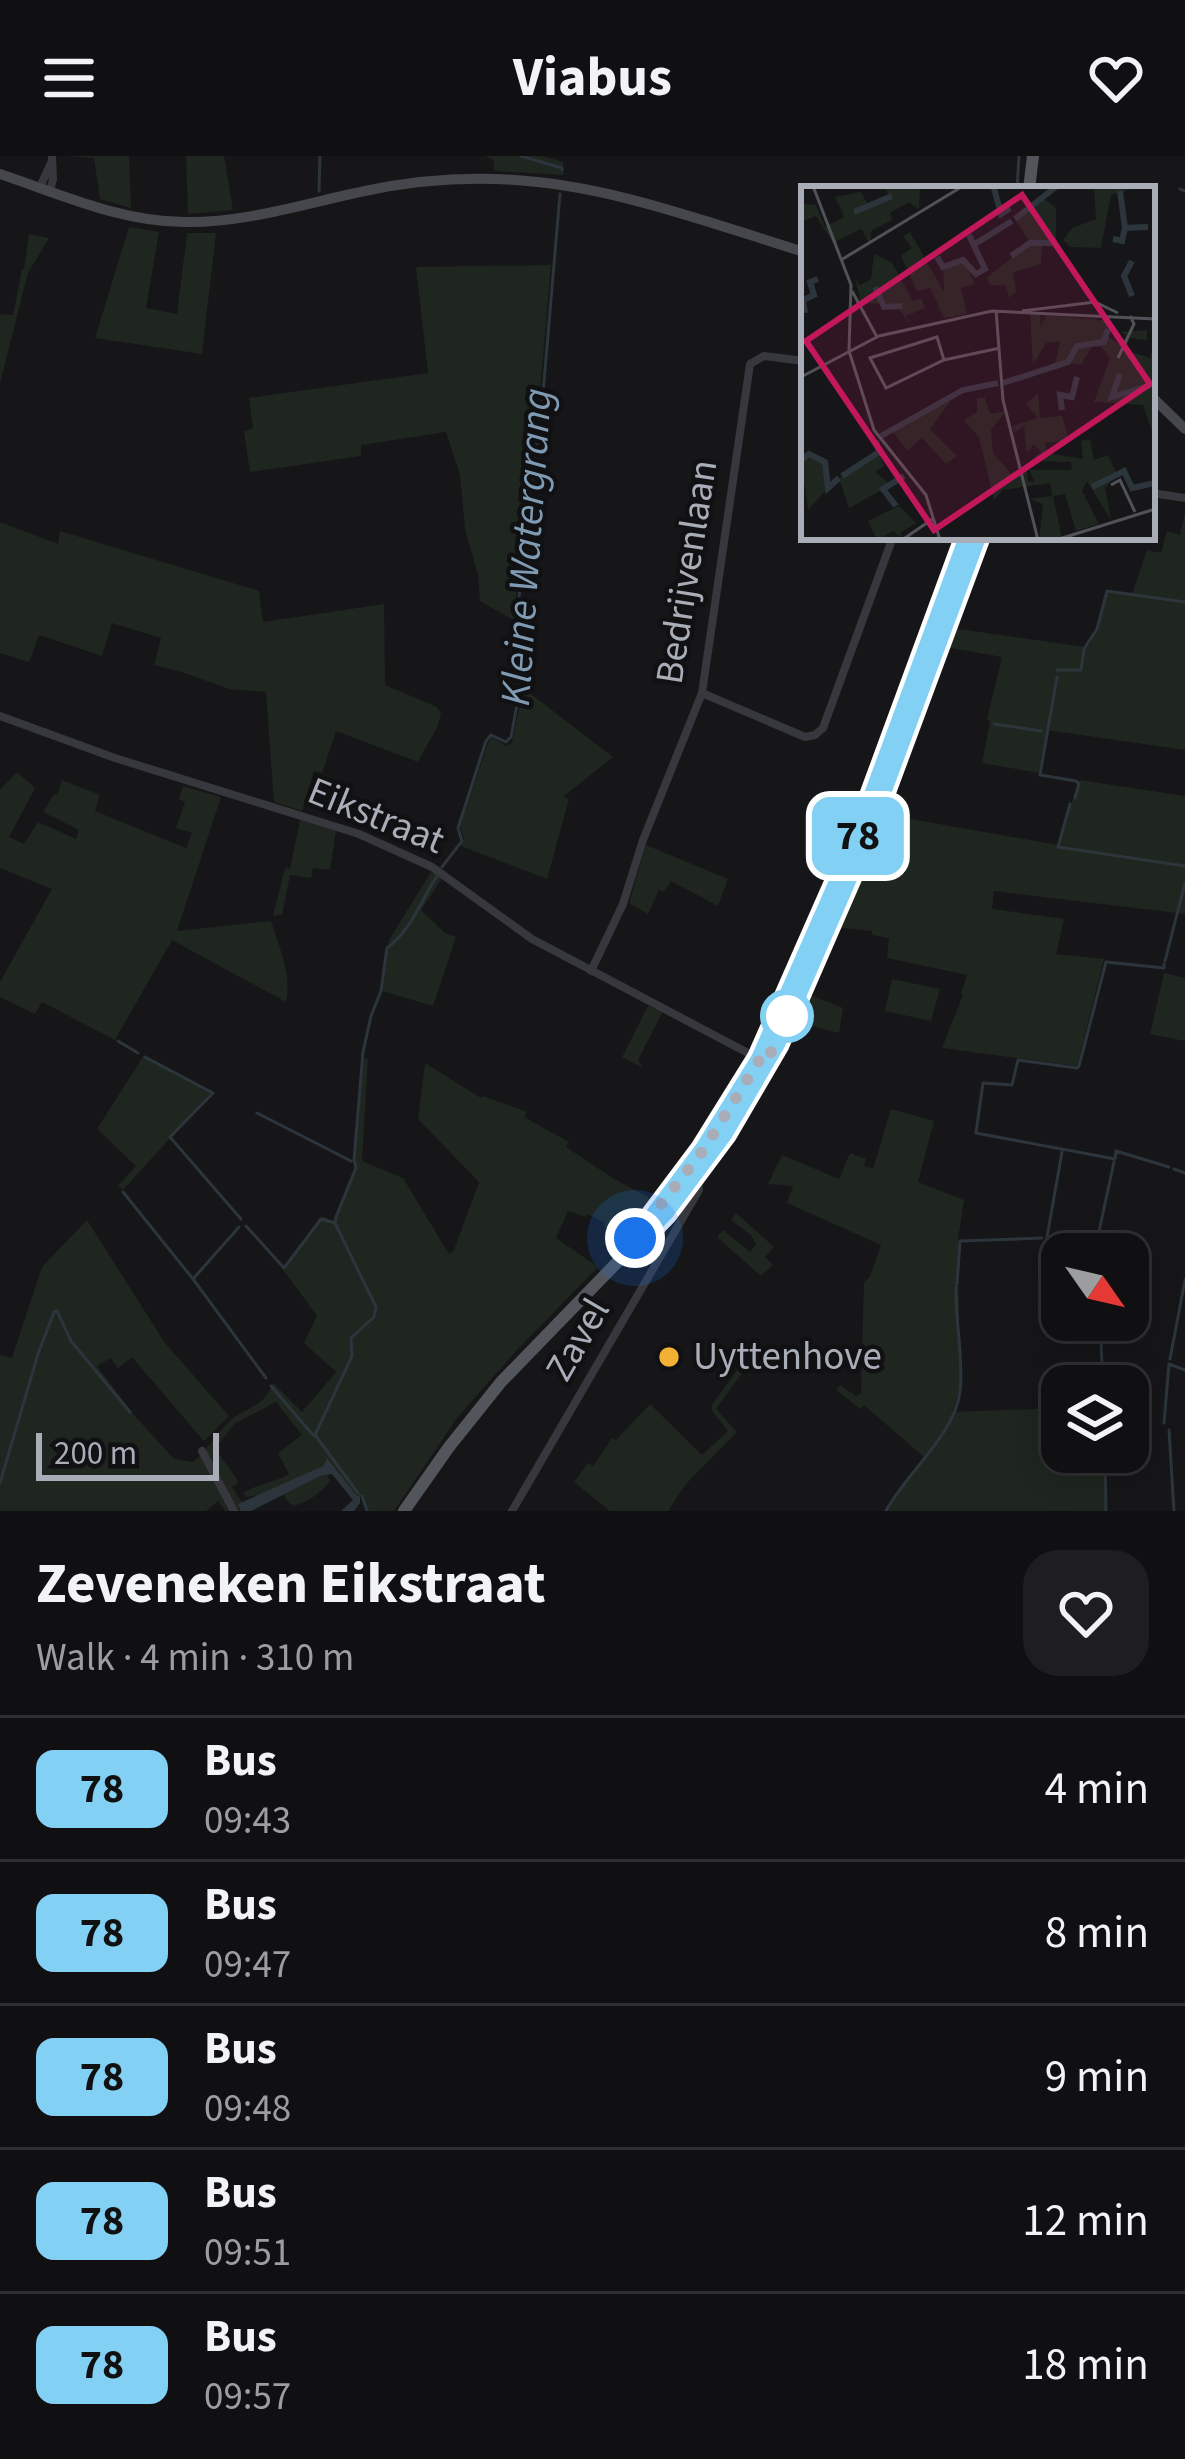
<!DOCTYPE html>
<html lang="en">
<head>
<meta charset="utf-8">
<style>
	:root { --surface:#101012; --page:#1e1e20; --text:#f1f3f6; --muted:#9c9d9f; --line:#303032 }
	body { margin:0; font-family:"Source Sans 3",sans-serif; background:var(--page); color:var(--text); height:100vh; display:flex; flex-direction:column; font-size:45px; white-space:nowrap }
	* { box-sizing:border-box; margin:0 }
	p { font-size:39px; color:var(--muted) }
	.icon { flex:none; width:66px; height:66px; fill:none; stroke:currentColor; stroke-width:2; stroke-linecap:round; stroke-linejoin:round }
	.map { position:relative; height:1355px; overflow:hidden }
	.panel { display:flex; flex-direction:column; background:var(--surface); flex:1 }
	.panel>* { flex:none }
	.badge { padding:0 24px; border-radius:18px; font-size:42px; line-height:78px }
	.needle { width:78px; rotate:124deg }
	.controls { position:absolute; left:1041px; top:1077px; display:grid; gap:24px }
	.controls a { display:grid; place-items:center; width:108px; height:108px; border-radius:24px; background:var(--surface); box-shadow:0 6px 30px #0003,0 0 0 3px var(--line); font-size:60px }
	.scale { position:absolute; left:36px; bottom:30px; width:183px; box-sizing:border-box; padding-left:12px; border:6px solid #a8adb8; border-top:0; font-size:33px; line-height:42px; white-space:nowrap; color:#a8adb8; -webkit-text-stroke:9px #111113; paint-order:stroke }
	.you { position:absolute; width:60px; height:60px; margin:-30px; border:9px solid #fff; border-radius:50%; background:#1a73e8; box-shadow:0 0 0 18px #1a73e833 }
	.map>.badge { position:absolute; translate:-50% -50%; box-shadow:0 0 0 6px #fff }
	.round { display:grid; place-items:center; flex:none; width:126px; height:126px; border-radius:36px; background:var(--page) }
	.overview { display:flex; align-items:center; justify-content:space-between; height:204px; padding:0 36px }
	h1 { font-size:57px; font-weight:700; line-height:90px }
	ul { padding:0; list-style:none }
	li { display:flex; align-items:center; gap:36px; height:144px; padding:0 36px; border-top:3px solid var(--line) }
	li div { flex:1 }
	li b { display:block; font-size:45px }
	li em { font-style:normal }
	li .badge { min-width:132px; font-weight:700; text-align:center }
	header { display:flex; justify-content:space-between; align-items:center; height:156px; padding:0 36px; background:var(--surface); font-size:54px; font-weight:700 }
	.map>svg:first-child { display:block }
	.green { fill:#1e261f }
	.water { fill:#2c353c }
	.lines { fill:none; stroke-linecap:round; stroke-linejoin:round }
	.stream { stroke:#2c353c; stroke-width:3 }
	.minor { stroke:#37383d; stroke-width:8 }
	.secondary { stroke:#45474d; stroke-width:10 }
	.primary { stroke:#53555c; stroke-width:12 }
	.line-casing { stroke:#fff; stroke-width:27 }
	.line { stroke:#83d0f5; stroke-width:18 }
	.walk { stroke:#a8adb8; stroke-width:12; stroke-dasharray:0 21.6 }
	.stop-dot { fill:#fff; stroke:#83d0f5; stroke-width:6 }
	.poi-dot { fill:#f2b134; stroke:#111113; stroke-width:4.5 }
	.labels { text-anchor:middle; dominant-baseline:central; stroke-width:9; stroke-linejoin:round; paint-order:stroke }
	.street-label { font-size:39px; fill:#a8adb8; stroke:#111113 }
	.poi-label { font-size:39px; fill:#a8adb8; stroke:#111113; text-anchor:start }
	.water-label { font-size:42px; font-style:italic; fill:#7f9bb3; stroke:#111113 }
	.inset-river { fill:none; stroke:#2c353c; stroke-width:6 }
	.inset-road { fill:none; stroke:#505258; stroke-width:3 }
	.view { fill:#c2185b; fill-opacity:0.15; stroke:#c2185b; stroke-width:6 }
	.inset-edge { fill:none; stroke:#a8adb8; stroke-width:6 }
</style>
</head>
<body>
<header><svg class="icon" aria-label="menu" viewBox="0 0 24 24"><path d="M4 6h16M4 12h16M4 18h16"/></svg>Viabus<svg class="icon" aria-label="heart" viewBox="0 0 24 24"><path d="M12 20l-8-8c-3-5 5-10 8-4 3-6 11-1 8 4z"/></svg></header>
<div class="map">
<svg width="1185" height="1355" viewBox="0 0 1185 1355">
	<rect width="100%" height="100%" fill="#161618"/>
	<path class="green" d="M66,0h63l2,52 -31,-9 -6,-41z
		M186,0h38l9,54 -45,4z
		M485,0h58l20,6 1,13 -70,-4v-11z
		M129,71l30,5 -13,76 31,6 10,-81h29l-14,121 -107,-16z
		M29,78l20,4 -21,35 -28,110v-69l13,1 9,-46h2z
		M551,109l-17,195 -15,90 -4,71 -35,-20 -2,-26 -13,-46 -5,-55 -14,-42 -85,13v11l-111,16 -6,-41 9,-3 -4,-30 179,-25 -12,-106z
		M1185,358v236l-138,-20 -8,43 -57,-10 8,-41 -3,-3 15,-62 -57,-10 6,-19 134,19 5,-3 18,-53 24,3 15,-44 14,3 6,-22 13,4z
		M0,366l58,22 2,-13 199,60 4,31 121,-18 1,81 52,22 4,6c-2,18 -16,32 -23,49l-82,-31 -14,42 -8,-2 -12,40 -28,-9 -8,-110 -37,-3 -47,-17 -28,-7 7,-27 -49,-15 -10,33 -63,-21 -10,27 -29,-9z
		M523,532l90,69 -49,39 5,3 -22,80 -86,-33 3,-8 -4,-12 28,-83 4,-6 14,9 6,-3z
		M17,616l18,16 -26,49 15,7 14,-22 38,17 3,-9 -36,-18 11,-18 3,1 5,-15 38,15 -5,16 91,37 6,-15 -16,-5 9,-26 -6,-3 4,-13 38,11 -44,134 94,-10c8,26 21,54 15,81l-114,-62 -57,100 -73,-38 -7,12 -35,-17v-15l52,-93 -52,-21v-78z
		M1079,624l106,16v118l-191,-23 -2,18 72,10 -8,35 48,5 -27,107 -135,-18 21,-53 -2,-1 6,-19 -80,-17 2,-20 -17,-3v-4l-37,-4 48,-113 175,31z
		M300,664l36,11 -6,39 -17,-2 -2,10 -21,-3 -8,40 -9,1 12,-48 5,1z
		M646,689l82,34 -10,27 -47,-25 -7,11 -5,-2 -11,24 -19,-11z
		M431,716l12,5 -22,33 23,22 12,5 -23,69 -51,-15 7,-51z
		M1164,817l21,5v63l-35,-7z
		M892,823l48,10 -9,32 -46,-10z
		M806,837l37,15 -4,25 -44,-11z
		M648,850l15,5 -25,49 5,8 -21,-11z
		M144,899l68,37 -89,98 -5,-4 18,-20 -39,-37z
		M368,902l-6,103 41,17 46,76 5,-4 25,-68 -61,-63 7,-56 56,35 2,-2 44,16 -3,5 45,25 -3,5 45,30 47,26 -35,38 -19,-14 1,-4 -17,-9 -3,3 -17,-6 -12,27 42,29 -82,84 -59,67 -63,93h-26l-8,-15h-3l-30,-38 -4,7 7,16c-11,14 -20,19 -36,25l-5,-3 -7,-11 -36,5 -3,-4c14,-9 31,-10 46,-19l-11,-21 24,-18 -26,-33 -42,22 -19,25 24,33 -7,5 10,15v9h-17l-7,-10 -12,10h-206v-156l12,3 30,-91 45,-47 78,123 64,73 -25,25 -72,-84 -14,11 -8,-10 -13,8 37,49 40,44 19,3c14,-11 22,-27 35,-39 17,-17 36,-14 45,-40l29,29 34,-40 -32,-29 13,-27 -35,-48 40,-52 11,5 21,-53 10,-109z
		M891,953l43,12 -16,61 46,18 -6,39 2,148 -8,25 110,-4v44h40l4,59h-222l40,-54 -60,-52 -4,4 -24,-19 4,-5 16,11 5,-3 3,-111 6,-5 11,-32 -94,-42 6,-17 -25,-2 14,-29 57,24 11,-26 16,6 -2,7 9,3z
		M736,1057l38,34 -9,10 8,8 -12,11 -44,-39 6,-7 27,22 6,-7 -5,-10 -20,-15z
		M746,1202l4,4 -34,47 21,23 -52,53 -17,26h-58l-36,-29 14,-19 5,3 19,-28 4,2 34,-36 52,51 26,-24 -16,-20v-6z"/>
	<path class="water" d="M327,1302l30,38 3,-1v8l-6,8h-13l12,-11 -21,-26 -12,2 -69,35h-10l-3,-7 85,-38z"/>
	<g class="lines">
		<path class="stream" d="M521,0l41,12v2
			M1017,33l2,-33
			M1180,33l5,2
			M319,35l1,-35
			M1057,514h24l3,-21 13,-20 10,-38 78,11
			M1057,521l-17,98 36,6 3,3 -4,14
			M994,568l47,7
			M1070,648l-12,43 127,19
			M442,711l20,-26 -4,-13 28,-87 5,-6 15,7 5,-5 9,-49 -2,-67 3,-61 21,-155 18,-211
			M1165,805l20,-78
			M1164,808v4l-58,-6 -27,104 -2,2 -59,-8 -6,25 -29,-2 -7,50 139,26 1,-8 53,16
			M118,885l20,12
			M145,901l68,36 -43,44 71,82
			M257,957l94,48
			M1062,996l-15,85 50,-1
			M1174,1013l11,4
			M123,1036l70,87
			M246,1070l38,42 37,-49 14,4
			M239,1071l-46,52 73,99
			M1098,1098v-18l16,-74
			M957,1128l3,-43 82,-3
			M1100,1164l3,66
			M1170,1203l15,-79
			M271,1230l42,49
			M1164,1267l5,-59 16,6
			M1169,1274l5,81
			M1105,1296l1,59
			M0,1327l38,-129 16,-42 3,-1 14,30 59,71
			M358,1337l-43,-58 37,-79 -1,-18 23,-21 2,-10 -41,-84 1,-6 20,-49 -2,-8 9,-108 8,-36 10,-25 6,-43c23,-16 35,-49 50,-72
			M362,1340l5,15
			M886,1355c20,-38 69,-76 74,-120 4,-30 -5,-71 -4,-104"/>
		<path class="minor" d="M40,31l11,-24
			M50,35l3,-12 -1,-23
			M1152,337l33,5
			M702,537l103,44 10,-2 8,-7 70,-191
			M0,560l115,42 244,76 73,33 100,72 233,123
			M591,815l32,-67 20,-64 59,-147 48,-329 14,-8 40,5
			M202,1295l32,60
			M512,1355l187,-321 -1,-8 -6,-7"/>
		<path class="secondary" d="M0,18c60,20 121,48 185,48 61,1 121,-19 180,-31 42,-9 86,-13 128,-12 107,2 210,42 311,73
			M1152,241l33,32"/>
		<path class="primary" d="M1029,33l4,-33
			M404,1355l45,-64 52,-65 165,-170 76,-106 33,-62 88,-200 114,-307"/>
	</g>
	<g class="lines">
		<defs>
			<path id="line" d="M968,381l-112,304 -96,218 -56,90 -75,100 36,-37 59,-79 52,-89 87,-200 114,-307"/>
		</defs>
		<use href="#line" class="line-casing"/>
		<use href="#line" class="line"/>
		<path class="walk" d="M635,1082l69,-89 56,-90 6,4 24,-52 -3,5"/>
	</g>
	<circle class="stop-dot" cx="787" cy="860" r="24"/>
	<circle class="poi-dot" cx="669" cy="1201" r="12"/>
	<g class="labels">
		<g class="street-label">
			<text transform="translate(687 416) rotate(-81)">Bedrijvenlaan</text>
			<text transform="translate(376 660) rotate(22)">Eikstraat</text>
			<text transform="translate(578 1184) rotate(-60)">Zavel</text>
		</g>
		<g class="poi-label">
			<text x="693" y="1201">Uyttenhove</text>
		</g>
		<g class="water-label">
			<text transform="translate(527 391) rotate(-86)">Kleine Watergrang</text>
		</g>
	</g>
	<g transform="translate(801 30)">
		<rect width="354" height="354" fill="#161618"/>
		<path d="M68,0h51l-1,23 -10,-7 -19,11 2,7 -21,11 -1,14 -9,-16 -28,14 -17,-27 -15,6v-18l15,1 9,22 19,-10 -9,-20 26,-5 7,13 22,-8 -6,-11zM293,0h37v3l-20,6 -10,53 -31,-1 -7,-7 9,-12 24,-9zM242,12l13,10v35h-14l-1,21 -28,8 3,20 -7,6 -3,-12 -16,-1 -3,-8 44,-34 -16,-23zM109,46l34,60 -1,-25 20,-7 12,24 -14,4 6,26 -23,4 -14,-30 -13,3 -16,-35 11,-8 -9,-12zM73,68l18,9 21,38 8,-3 4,10 -19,8 5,10 -16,-22 -34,-1 -6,-25 5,7 11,-6zM229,126l10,2 1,12 5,-11 66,6 -5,15 13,8 7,-8 -7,-4 27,-2v10l-17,-2 -5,12 25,8 5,-15v97l-12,-35 -49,-3 16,-44 -9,-11 -9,-1 -11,19 -16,-2 -26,12 16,-11 5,-23 -14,2 -13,22zM237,207l2,25 22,-2 5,16 1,9 -23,2 2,10 36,6 -2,-18 9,-2 4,21 14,-5 9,19 -12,14 6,32 -24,-39 -5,10 17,33 -23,7 -11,-37 -12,2 9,42 -9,2h-14l4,-36 -13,-5 22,-3 -2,-13 -47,7 -9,10 -15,-63 -15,-17 13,-8v-14h8l5,16 16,-3 -15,19 2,23 20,23 14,-7 1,12 7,1 -6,-12h43l-1,-8 -41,-1 11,-9 -7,-8 -7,9 -3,-27 -10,7 -2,-7 26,-8 -12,-14zM152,212l-23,31 27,27 -11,8 -24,-26 -15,13 -15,-21zM73,253l10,27 -9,6 16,13 -42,23 -10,-30 39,-26zM8,267l16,9 3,26 -20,22 -7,-50zM98,320l17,17 -16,10 3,6 -10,-8 -16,9 -9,-19z" fill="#1e261f"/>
		<path class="inset-river" d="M193,2l7,26 9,-6M319,5l5,37M53,26l38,-16M214,33l42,-33M312,53l9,2 3,-13 23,-1M174,58l37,-23M210,70l19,-13h27M136,71l6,10 20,-7 13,14 9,-5 -16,-34M74,101l9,20 18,-1M331,110l-8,-20 8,-15M4,127l-2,-13 11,-5 -4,-13 8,-3M319,188l-8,23 43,-13M202,197l65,-21 9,-16 27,-4 4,-13M261,224l-2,-15 12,2 5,-20M80,250l82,-46 35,-7M0,274l8,-6 16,8 3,26 11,-10M41,290l37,-24 -3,-11M291,301l32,-16 8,17 23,-5M95,320l-13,-17 21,-13"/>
		<path class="inset-road" d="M12,0l38,99 -2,66 25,79 52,65 14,45M40,74l122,-74M51,105l25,46M195,124l7,90 35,140M221,125l73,-9 23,11M317,172l16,-34 -4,-8M143,174l-7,-23 -67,21 16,30 58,-28 56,-12M0,191l78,-41 113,-25 163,8M310,299l9,-5 15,32M101,354l32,-22M255,354l99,-31"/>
		<path class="view" d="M221,9l128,189 -216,146 -128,-189z"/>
		<rect width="354" height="354" class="inset-edge"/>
	</g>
</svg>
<div class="controls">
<a><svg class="needle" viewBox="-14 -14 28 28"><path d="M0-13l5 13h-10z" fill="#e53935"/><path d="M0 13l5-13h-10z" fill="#9c9d9f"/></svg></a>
<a><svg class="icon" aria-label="layers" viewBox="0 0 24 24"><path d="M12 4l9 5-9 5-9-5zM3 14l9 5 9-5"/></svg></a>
</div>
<div class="scale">200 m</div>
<div class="you" style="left:635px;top:1082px"></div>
<b class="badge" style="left:858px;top:680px;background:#83d0f5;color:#111">78</b>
</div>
<section class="panel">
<div class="overview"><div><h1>Zeveneken Eikstraat</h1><p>Walk · 4 min · 310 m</p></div><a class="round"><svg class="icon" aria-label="heart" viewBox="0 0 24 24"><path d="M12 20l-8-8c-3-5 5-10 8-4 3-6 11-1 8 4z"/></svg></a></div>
<ul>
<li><span class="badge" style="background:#83d0f5;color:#111">78</span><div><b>Bus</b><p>09:43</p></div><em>4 min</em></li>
<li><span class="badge" style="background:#83d0f5;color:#111">78</span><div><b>Bus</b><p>09:47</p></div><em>8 min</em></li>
<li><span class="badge" style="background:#83d0f5;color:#111">78</span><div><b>Bus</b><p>09:48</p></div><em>9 min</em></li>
<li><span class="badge" style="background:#83d0f5;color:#111">78</span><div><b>Bus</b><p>09:51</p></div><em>12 min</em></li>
<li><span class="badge" style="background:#83d0f5;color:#111">78</span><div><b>Bus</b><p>09:57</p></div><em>18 min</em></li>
</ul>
</section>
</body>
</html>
